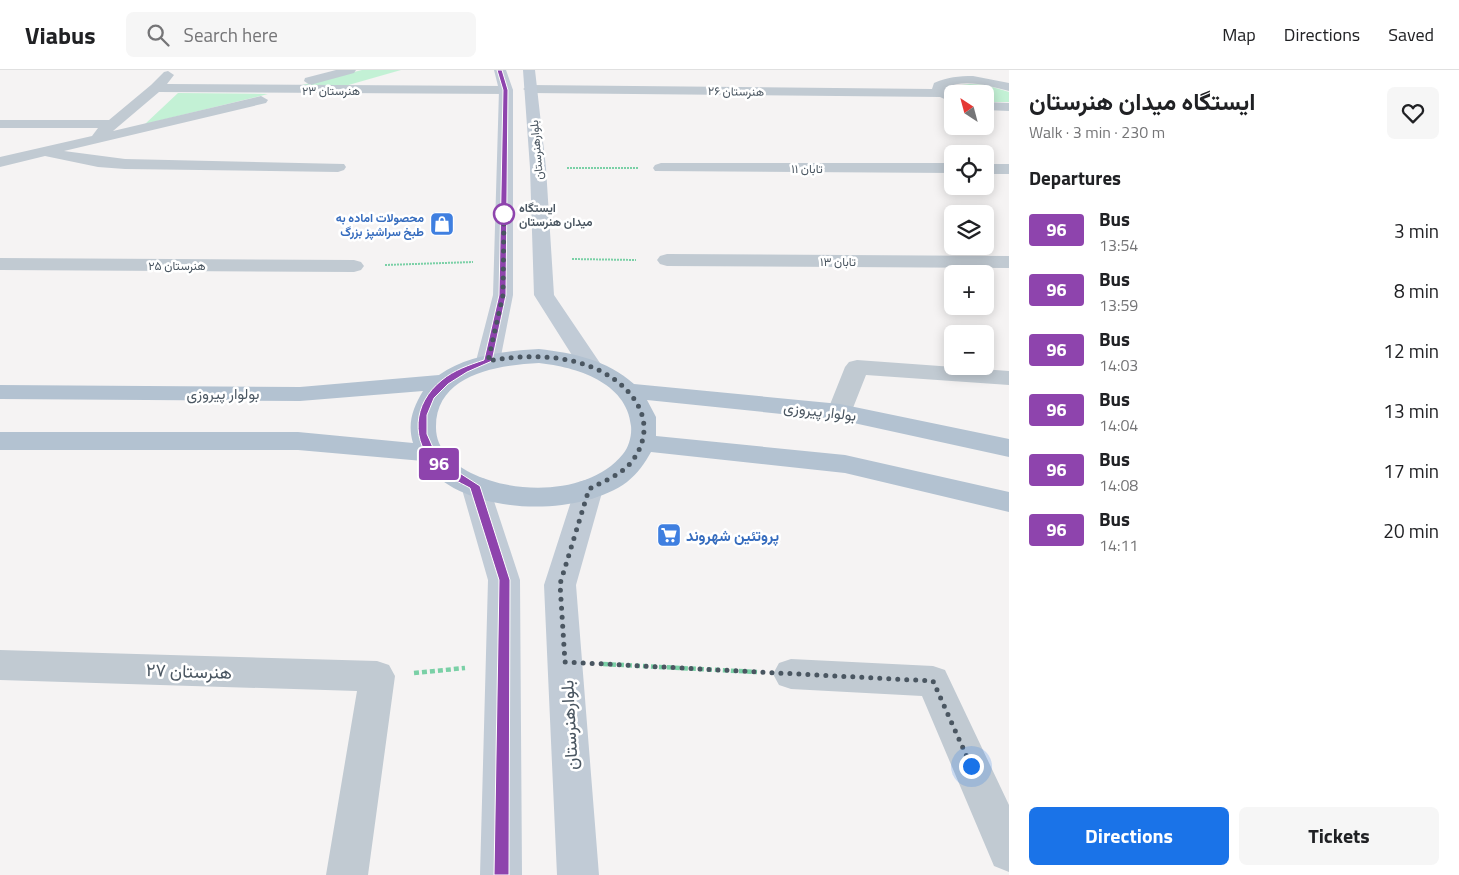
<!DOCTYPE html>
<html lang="en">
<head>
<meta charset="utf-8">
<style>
	:root { --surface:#fff; --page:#f6f6f6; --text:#202124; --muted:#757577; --line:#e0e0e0; --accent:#1a73e8 }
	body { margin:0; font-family:"Titillium Web",Vazirmatn,sans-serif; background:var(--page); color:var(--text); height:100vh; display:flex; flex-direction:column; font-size:19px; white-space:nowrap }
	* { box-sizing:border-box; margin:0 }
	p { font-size:16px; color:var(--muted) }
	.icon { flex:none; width:28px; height:28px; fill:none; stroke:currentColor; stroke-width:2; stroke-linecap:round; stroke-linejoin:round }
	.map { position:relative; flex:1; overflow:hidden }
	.details { display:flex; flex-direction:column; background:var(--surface); width:450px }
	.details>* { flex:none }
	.badge { padding:0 10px; border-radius:4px; font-size:18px; line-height:32px }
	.needle { width:32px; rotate:324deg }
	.fabs { position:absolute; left:944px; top:15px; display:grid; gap:10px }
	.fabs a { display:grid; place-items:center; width:50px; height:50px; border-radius:8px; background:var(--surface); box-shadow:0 2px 12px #0003; font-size:25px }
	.you { position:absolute; width:25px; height:25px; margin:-12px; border:4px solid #fff; border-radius:50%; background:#1a73e8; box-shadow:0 0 0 8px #1a73e833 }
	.map>.badge { position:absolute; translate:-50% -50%; box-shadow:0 0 0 2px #fff }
	h2 { padding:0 20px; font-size:19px; line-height:45px }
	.round { display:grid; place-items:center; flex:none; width:52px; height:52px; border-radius:8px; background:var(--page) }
	.headline { display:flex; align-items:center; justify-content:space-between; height:85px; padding:0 20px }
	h1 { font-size:24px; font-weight:700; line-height:38px }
	.button { display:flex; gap:10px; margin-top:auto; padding:10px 20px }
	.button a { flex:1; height:58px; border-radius:8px; background:var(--accent); color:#fff; font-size:20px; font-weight:700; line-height:58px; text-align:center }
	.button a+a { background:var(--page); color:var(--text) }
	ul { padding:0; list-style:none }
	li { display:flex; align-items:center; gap:15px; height:60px; padding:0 20px }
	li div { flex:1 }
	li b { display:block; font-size:19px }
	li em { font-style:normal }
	li .badge { min-width:55px; font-weight:700; text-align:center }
	header { display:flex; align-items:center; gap:30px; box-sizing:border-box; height:70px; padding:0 25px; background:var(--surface); border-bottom:1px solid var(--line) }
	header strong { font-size:24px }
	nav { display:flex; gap:28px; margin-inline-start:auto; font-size:18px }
	.search { width:350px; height:45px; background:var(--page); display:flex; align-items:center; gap:12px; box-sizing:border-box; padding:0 18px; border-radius:8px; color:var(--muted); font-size:19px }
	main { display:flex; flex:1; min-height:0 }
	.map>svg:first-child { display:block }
	.green { fill:#c3f1d5 }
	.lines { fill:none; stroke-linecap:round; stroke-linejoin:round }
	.path-far1 { stroke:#7ad0a6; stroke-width:2; stroke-dasharray:2 1; stroke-linecap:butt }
	.path { stroke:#7ad0a6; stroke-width:4.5; stroke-dasharray:5 3; stroke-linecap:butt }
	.minor { fill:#c1cad2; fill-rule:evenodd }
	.secondary { fill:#c1cbd6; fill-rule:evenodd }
	.primary { fill:#b3c2d1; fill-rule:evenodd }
	.line { fill:#8e44ad; stroke:#fff }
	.walk { stroke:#4a5661; stroke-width:5; stroke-dasharray:0 9 }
	.stop-dot { fill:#fff; stroke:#8e44ad; stroke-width:2.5 }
	.labels { text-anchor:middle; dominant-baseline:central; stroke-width:5; stroke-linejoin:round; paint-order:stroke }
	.far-street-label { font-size:12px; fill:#4a5661; stroke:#fff }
	.far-stop-label { font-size:12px; font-weight:bold; fill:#4a5661; stroke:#fff; text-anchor:start }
	.far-shop-label { font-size:12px; font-weight:bold; fill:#366cbe; stroke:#fff; text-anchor:end }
	.street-label { font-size:15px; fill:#4a5661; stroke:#fff }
	.shop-label { font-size:15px; font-weight:bold; fill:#366cbe; stroke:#fff; text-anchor:start }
	.near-street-label { font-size:18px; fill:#4a5661; stroke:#fff }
</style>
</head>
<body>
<header>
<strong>Viabus</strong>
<div class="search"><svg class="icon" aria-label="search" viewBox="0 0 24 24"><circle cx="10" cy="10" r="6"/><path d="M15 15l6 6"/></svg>Search here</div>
<nav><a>Map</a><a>Directions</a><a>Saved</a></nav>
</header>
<main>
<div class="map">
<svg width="1009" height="805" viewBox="0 0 1009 805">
	<rect width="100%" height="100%" fill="#f5f3f3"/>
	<path class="green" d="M362,0h39l-56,16 -43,-1z
		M970,14l16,1 23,7v10h-24v-8h-31l-3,-3 2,-5z
		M178,23l90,1 -123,30z"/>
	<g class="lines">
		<path class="path-far1" d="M567,98h71
			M572,189l64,1
			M385,195l88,-3"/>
		<path class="path" d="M603,594l154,8
			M414,603l51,-5"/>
		<path class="minor" d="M336,0h20l-2,3 -44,12 -6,-4 1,-3z
			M168,1l6,4 -7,9 339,2 7,4 -7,4 -347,-2 -46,39 148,-35 7,4 -2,3 -202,48 61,8 219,5 2,3 -2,3 -6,2 -213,-3 -27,-2 -53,-11 -45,11v-10l92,-21 6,-8h-98v-8h109l42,-35 13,-13z
			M973,6l36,7v8c-19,-5 -45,-13 -63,-3l8,6 -3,8 -11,-5 -410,-4 -7,-4 7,-4 402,4 2,-6c13,-6 25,-7 39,-7z
			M985,32l24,1v8l-24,-1z
			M661,93h291v10l-297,-2 -2,-3 2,-3z
			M985,94h24v10h-24z
			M667,184l342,2v12l-342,-2 -7,-2 -3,-4 3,-4z
			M0,188l354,2 7,2 3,4 -3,4 -7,2 -354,-2z
			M857,290l152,11v14l-143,-10 -17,43 -9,2 -9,-2 -4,-6 18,-45 4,-5z
			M0,580l377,11 12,4 6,11 -27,199h-42l31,-184 -357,-11z
			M791,589l142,7 12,4 64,135v67l-15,-6 -72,-170 -131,-7 -12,-4 -6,-11 6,-11z"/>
		<path class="secondary" d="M494,0h12l7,20v205l-13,66 -4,5 -8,2 -8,-2 -4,-5 17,-66 6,-205z
			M523,0h12l11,98 8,127 48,71 -4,5 -8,2 -8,-2 -48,-76 -4,-127z
			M475,406l10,3 4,7 31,94 2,295h-42l8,-295 -27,-94 4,-7z
			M589,409l10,3 4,7 -27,96 23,290h-42l-13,-290 31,-96 4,-7z"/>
		<path class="primary" d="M539,279c35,4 68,11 95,35l206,20 169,35v18l-169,-37 -193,-20 9,17v19l189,19 164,37v20l-164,-39 -194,-21c-6,11 -14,22 -24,30 -50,37 -167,34 -204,-21l-125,-11h-298v-18h298l115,11c-6,-20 0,-35 10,-52l-123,10 -300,-2v-14l300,2 139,-12c28,-20 66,-24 100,-26zM539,293c37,4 88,19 92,63 1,9 -2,21 -8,28 -33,41 -108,41 -152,19 -18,-9 -35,-24 -35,-45 -1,-54 62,-63 103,-65z"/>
	</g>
	<path class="line" d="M497,0h5l6,20 -2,205 -14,66 -25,11 -19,12 -14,14 -7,17v19l8,18 9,11 36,23 30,94 -1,295h-15l5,-295 -29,-92c-11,-6 -23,-11 -33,-20 -27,-27 -25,-64 5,-88 12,-10 27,-15 42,-20l15,-65 4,-205z"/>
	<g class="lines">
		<path class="walk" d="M504,144v-4l-1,85 -15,66c34,-6 68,-7 101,5 40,15 73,53 44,94 -10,14 -29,21 -44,29l-29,95 5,78 368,19 38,85"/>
	</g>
	<defs>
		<symbol id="shop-square" viewBox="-11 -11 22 22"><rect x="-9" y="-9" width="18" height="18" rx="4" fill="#3f7fe0" stroke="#fff"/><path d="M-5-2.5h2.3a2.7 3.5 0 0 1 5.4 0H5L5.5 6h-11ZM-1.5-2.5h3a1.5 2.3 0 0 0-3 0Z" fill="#fff"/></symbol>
		<symbol id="supermarket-square" viewBox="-11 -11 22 22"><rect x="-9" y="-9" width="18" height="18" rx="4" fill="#3f7fe0" stroke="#fff"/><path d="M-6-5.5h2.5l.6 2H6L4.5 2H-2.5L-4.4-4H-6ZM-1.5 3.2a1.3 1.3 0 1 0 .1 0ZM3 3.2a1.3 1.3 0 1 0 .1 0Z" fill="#fff"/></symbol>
	</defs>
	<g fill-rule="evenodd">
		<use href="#shop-square" x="428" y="140" width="28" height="28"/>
		<use href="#supermarket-square" x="655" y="451" width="28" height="28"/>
	</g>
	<circle class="stop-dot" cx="504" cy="144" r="10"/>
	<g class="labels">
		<g class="far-street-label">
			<text x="331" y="20">هنرستان ۲۳</text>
			<text transform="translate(736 21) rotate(1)">هنرستان ۲۶</text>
			<text transform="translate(536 80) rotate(-95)">بلوارهنرستان</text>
			<text x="807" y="98">تابان ۱۱</text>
			<text x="838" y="191">تابان ۱۳</text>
			<text x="177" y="195">هنرستان ۲۵</text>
		</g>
		<g class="far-stop-label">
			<text x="519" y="137">ایستگاه<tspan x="519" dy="14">میدان هنرستان</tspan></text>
		</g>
		<g class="far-shop-label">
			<text x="424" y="147">محصولات اماده به<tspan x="424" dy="14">طبخ سراشپز بزرگ</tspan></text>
		</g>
		<g class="street-label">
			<text x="223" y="323">بولوار پیروزی</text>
			<text transform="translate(820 341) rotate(7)">بولوار پیروزی</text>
		</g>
		<g class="shop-label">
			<text x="686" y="465">پروتئین شهروند</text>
		</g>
		<g class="near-street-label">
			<text transform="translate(189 601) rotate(2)">هنرستان ۲۷</text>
			<text transform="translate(569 655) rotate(-93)">بلوارهنرستان</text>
		</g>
	</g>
</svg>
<div class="fabs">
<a><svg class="needle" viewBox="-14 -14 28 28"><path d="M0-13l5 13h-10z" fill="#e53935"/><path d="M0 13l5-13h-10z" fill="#757577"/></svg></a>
<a><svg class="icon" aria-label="locate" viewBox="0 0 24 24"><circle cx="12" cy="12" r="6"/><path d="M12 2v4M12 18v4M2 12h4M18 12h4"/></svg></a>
<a><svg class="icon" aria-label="layers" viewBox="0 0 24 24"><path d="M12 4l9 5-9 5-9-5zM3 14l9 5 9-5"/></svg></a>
<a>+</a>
<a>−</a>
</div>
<div class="you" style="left:971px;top:696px"></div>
<b class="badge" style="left:439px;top:394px;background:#8e44ad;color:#fff">96</b>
</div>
<section class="details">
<div class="headline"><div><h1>ایستگاه میدان هنرستان</h1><p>Walk · 3 min · 230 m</p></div><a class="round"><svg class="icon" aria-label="heart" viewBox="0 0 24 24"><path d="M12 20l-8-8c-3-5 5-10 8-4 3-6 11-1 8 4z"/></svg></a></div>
<h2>Departures</h2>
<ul>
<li><span class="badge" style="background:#8e44ad;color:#fff">96</span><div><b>Bus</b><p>13:54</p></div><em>3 min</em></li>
<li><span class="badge" style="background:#8e44ad;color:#fff">96</span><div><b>Bus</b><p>13:59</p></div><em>8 min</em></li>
<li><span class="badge" style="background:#8e44ad;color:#fff">96</span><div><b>Bus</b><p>14:03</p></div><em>12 min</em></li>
<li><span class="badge" style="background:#8e44ad;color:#fff">96</span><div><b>Bus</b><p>14:04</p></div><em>13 min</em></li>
<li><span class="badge" style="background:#8e44ad;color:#fff">96</span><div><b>Bus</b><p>14:08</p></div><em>17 min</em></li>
<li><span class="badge" style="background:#8e44ad;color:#fff">96</span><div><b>Bus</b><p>14:11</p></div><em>20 min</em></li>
</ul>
<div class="button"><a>Directions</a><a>Tickets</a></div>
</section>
</main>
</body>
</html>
